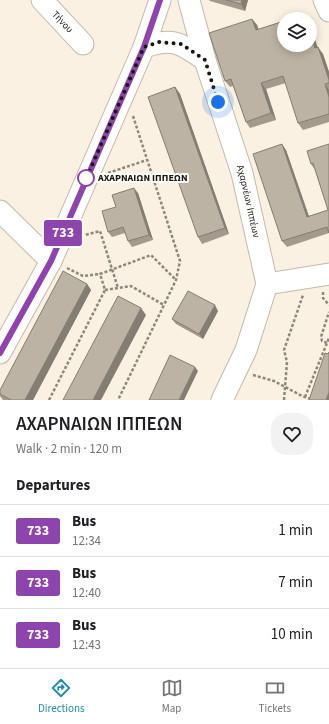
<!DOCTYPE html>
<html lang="en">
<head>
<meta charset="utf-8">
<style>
	:root { --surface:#fff; --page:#f2f2f2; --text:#202124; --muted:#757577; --line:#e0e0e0; --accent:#208cb2 }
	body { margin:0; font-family:"Source Sans 3",sans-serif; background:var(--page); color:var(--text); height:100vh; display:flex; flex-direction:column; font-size:15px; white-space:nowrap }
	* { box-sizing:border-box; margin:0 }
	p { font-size:13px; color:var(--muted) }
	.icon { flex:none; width:22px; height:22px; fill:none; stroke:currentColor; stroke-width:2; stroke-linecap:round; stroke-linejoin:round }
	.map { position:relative; height:400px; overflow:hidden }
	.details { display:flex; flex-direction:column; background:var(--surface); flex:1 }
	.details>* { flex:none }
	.badge { padding:0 8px; border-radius:3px; font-size:14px; line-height:26px }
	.controls { position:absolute; left:277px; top:12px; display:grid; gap:8px }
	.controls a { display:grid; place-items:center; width:40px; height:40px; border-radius:50%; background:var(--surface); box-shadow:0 2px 10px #0003; font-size:20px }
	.you { position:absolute; width:20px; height:20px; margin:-10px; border:3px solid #fff; border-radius:50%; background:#1a73e8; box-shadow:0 0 0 6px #1a73e833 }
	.map>.badge { position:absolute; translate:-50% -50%; box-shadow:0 0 0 2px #fff }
	h2 { padding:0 16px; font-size:15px; line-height:36px }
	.round { display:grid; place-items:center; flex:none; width:42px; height:42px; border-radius:16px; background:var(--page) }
	.summary { display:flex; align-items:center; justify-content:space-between; height:68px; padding:0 16px }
	h1 { font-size:19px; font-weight:600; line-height:30px }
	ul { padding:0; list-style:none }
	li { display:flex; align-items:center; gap:12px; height:52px; padding:0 16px; border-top:1px solid var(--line) }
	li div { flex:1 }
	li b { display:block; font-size:15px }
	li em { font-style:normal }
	li .badge { min-width:44px; font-weight:700; text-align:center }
	.tab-bar { display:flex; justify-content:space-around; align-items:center; height:56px; border-top:1px solid var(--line); background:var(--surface); font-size:11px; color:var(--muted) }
	.tab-bar a { display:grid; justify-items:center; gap:2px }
	.tab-bar .active { color:var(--accent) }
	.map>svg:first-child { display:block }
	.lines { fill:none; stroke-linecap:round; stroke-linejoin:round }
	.minor-casing { stroke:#c3b9ab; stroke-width:23 }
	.path { stroke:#8e877d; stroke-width:2.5; stroke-dasharray:3 2; stroke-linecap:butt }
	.minor { stroke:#fff; stroke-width:21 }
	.wall { fill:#a39a8d }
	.shaded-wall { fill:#847d73 }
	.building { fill:#bdb3a4; stroke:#847d73 }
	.line-casing { stroke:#fff; stroke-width:9 }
	.line { stroke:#8e44ad; stroke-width:6 }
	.walk { stroke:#1a1712; stroke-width:4; stroke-dasharray:0 7.2 }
	.stop-dot { fill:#fff; stroke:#8e44ad; stroke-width:2 }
	.labels { text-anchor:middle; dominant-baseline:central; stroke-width:4; stroke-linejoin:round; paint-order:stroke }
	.street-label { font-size:10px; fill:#1a1712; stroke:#fff }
	.stop-label { font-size:10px; font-weight:bold; fill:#1a1712; stroke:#fff; text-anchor:start }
</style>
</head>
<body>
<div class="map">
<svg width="329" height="400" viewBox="0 0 329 400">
	<rect width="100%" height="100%" fill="#fbf1e2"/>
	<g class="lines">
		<defs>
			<g id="minor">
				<path id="s1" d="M42,0l41,44"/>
				<path id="s2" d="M189,0l16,60 37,113 25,111 -21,66 -24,50"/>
				<path d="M324,0l5,11"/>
				<path d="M144,47c30,-10 36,-4 61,13"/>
				<path d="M0,211l51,50"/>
				<path d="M267,284l62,-10"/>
				<path d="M0,353l51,-92 93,-214 16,-47"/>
			</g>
		</defs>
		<use href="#minor" class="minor-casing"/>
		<path class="path" d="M133,116l47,145 -4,19 -12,25
			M108,173l39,-13
			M81,236l19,-5 18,57
			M67,268l16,8 17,-2
			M105,290l26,-4 33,19 -46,95
			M323,292v6l6,7
			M327,343l-5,-2 -1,-4 8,-25
			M253,375l21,6 28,15 12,4
			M305,397l24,-59
			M49,400l56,-110 -5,-16 51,-19 25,25
			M284,400l3,-38 -3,-12 19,-55"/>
		<use href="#minor" class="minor"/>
	</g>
	<path class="wall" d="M209,0h39l-3,11 -35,-10z
		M252,19l5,6 1,4 52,16v-21l7,23 6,7 6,18v50l-26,8 -5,-7 -12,-40 -20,6 10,31 -26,8 -4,-6 -13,-36 -3,1 -5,-6z
		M175,87l5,7 49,140 -27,10 -4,-7z
		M329,144v89l-42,14 -5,-6 4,-91 23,66 19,-6 -13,-40 -4,-6z
		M138,193l15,47 -21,7 -4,-6 -3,-8 -13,4 -4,-5z
		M87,284l4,6 -58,110h-30l-3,-4v-2z
		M218,311l-15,28 -27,-15 -4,-5z"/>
	<path class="shaded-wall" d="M242,0h6l-3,11 -4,-7z
		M252,19l5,6 4,11 -5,-6z
		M310,24l10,31 -5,-7 -5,-16z
		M318,47l5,7 6,18v8z
		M261,83l5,6 10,31 -5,-7z
		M325,84l4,6v7z
		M175,87l5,7 49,140 -4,-6z
		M282,144l4,6 25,73 -4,-6z
		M134,188l4,5 15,47 -4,-5z
		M87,284l4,6 -58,110h-8z
		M215,305l3,6 -15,28 -4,-5z
		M141,308l5,7 -45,85h-8z
		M195,367l3,4 -14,29h-5z
		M329,392v8h-3z"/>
	<path class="building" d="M226,0h16l-1,4z
		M304,15l2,4h-16z
		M252,19l4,11 28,-9v24h26v-13l5,16 3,-1 11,33v3l-4,1 4,13v17l-31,9 -15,-47 -22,7 10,30 -25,9 -15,-43 -6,2 -16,-48z
		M175,87l50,141 -27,9 -50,-140z
		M282,144l25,73 21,-7 -15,-47 -2,1 -4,-13 22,-7v89l-2,-6 -45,14 -29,-87z
		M134,188l15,47 -21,6 -5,-14 -15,5 -6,-21 14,-4 -4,-12z
		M63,271l24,13 -62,116h-14l-11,-6v-4z
		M188,291l27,14 -16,29 -27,-15z
		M118,296l23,12 -48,92h-30z
		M329,352v40l-3,8h-17l16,-47 3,1z
		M170,355l25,12 -16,33h-30z"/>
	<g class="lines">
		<defs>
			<path id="line" d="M0,353l51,-92 93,-214 16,-47"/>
		</defs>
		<use href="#line" class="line-casing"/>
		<use href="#line" class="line"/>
		<path class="walk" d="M86,178l-1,3 59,-134 15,-5 22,2 24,16 13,42"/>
	</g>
	<circle class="stop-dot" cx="86" cy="178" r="8"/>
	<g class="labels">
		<g class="street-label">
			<text stroke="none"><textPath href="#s1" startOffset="30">Τήνου</textPath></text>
			<text stroke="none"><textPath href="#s2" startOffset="210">Αχαρνέων Ιππέων</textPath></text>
		</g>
		<g class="stop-label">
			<text x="98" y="178">ΑΧΑΡΝΑΙΩΝ ΙΠΠΕΩΝ</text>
		</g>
	</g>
</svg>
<div class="controls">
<a><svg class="icon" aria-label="layers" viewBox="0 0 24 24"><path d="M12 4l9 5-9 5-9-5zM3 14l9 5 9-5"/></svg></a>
</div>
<div class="you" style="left:218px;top:102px"></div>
<b class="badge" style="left:63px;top:233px;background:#8e44ad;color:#fff">733</b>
</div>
<section class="details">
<div class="summary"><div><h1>ΑΧΑΡΝΑΙΩΝ ΙΠΠΕΩΝ</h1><p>Walk · 2 min · 120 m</p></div><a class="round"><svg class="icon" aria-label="heart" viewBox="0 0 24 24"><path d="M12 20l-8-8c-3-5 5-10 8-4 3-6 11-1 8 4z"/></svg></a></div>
<h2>Departures</h2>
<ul>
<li><span class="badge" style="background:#8e44ad;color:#fff">733</span><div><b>Bus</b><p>12:34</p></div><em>1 min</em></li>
<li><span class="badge" style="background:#8e44ad;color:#fff">733</span><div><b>Bus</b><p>12:40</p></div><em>7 min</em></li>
<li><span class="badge" style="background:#8e44ad;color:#fff">733</span><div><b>Bus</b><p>12:43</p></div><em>10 min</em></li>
</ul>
</section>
<nav class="tab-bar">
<a class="active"><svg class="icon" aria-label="directions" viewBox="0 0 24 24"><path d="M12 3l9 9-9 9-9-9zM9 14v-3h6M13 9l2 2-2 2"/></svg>Directions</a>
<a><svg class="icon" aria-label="map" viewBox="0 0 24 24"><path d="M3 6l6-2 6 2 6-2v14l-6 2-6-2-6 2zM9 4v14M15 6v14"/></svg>Map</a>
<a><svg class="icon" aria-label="tickets" viewBox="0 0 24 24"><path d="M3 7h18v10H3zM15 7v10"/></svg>Tickets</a>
</nav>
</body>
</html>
